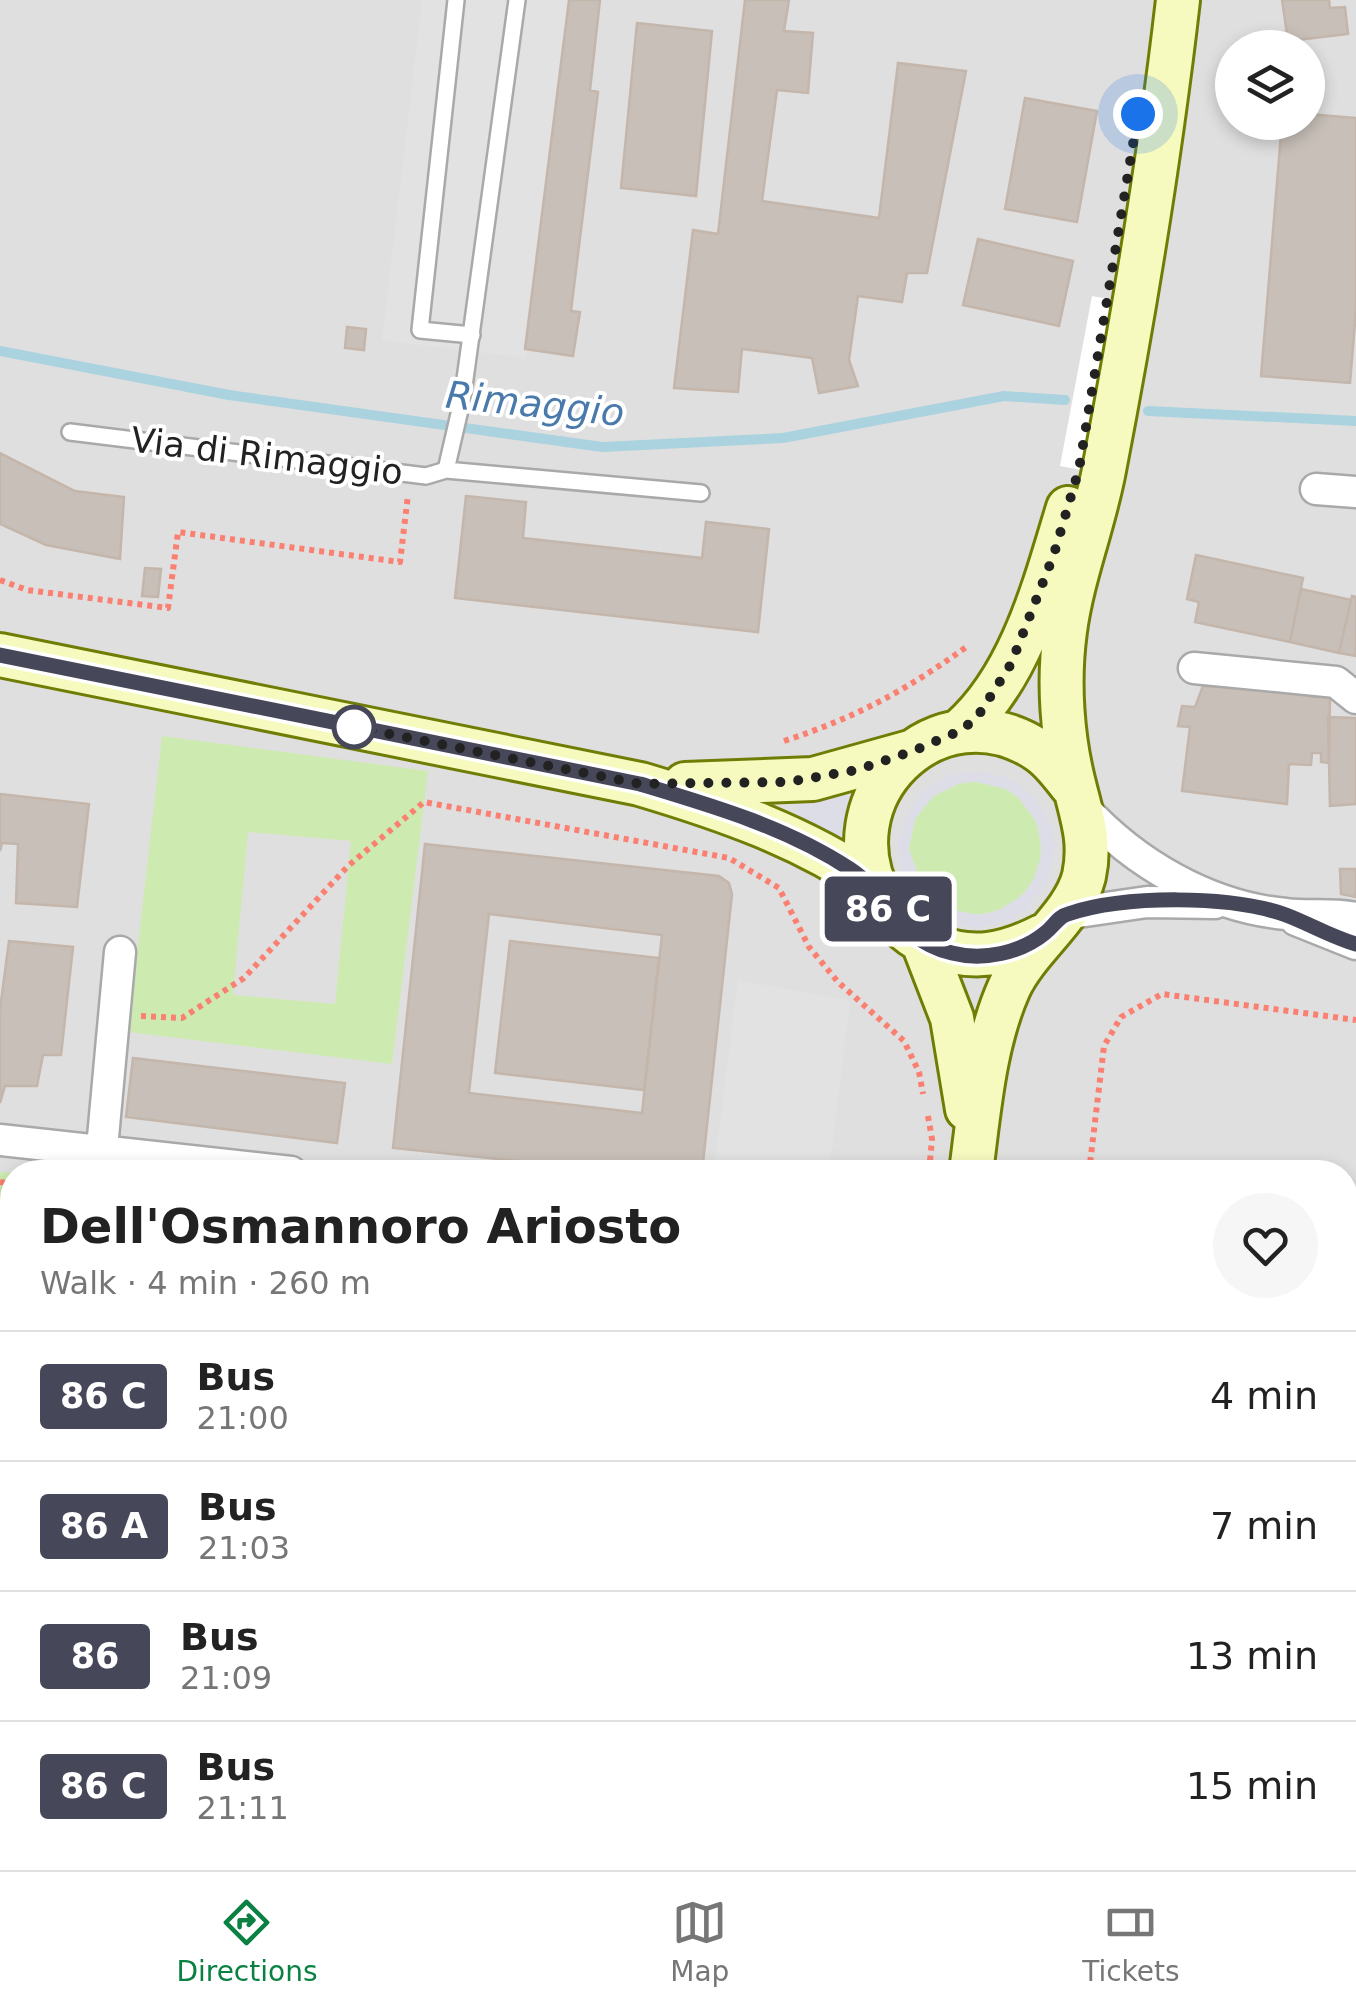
<!DOCTYPE html>
<html lang="en">
<head>
<meta charset="utf-8">
<style>
	:root { --surface:#fff; --page:#f6f6f6; --text:#222; --muted:#767676; --line:#e0e0e0; --accent:#0b8043 }
	body { margin:0; font-family:"DejaVu Sans",sans-serif; background:var(--page); color:var(--text); height:100vh; display:flex; flex-direction:column; font-size:38px; white-space:nowrap }
	* { box-sizing:border-box; margin:0 }
	p { font-size:32px; color:var(--muted) }
	.icon { flex:none; width:55px; height:55px; fill:none; stroke:currentColor; stroke-width:2; stroke-linecap:round; stroke-linejoin:round }
	.map { position:relative; flex:1; overflow:hidden }
	.panel { position:absolute; left:0px; top:1160px; width:1358px; height:710px; display:flex; flex-direction:column; background:var(--surface); border-radius:40px 40px 0 0; box-shadow:0 5px 15px #0003 }
	.panel>* { flex:none }
	.badge { padding:0 20px; border-radius:8px; font-size:35px; line-height:65px }
	.controls { position:absolute; left:1215px; top:30px; display:grid; gap:20px }
	.controls a { display:grid; place-items:center; width:110px; height:110px; border-radius:50%; background:var(--surface); box-shadow:0 5px 15px #0003; font-size:50px }
	.you { position:absolute; width:50px; height:50px; margin:-25px; border:8px solid #fff; border-radius:50%; background:#1a73e8; box-shadow:0 0 0 15px #1a73e833 }
	.map>.badge { position:absolute; translate:-50% -50%; box-shadow:0 0 0 5px #fff }
	.round { display:grid; place-items:center; flex:none; width:105px; height:105px; border-radius:52px; background:var(--page) }
	.head { display:flex; align-items:center; justify-content:space-between; height:170px; padding:0 40px }
	h1 { font-size:48px; font-weight:700; line-height:75px }
	ul { padding:0; list-style:none }
	li { display:flex; align-items:center; gap:30px; height:130px; padding:0 40px; border-top:2px solid var(--line) }
	li div { flex:1 }
	li b { display:block; font-size:38px }
	li em { font-style:normal }
	li .badge { min-width:110px; font-weight:700; text-align:center }
	.menu { display:flex; justify-content:space-around; align-items:center; height:140px; border-top:2px solid var(--line); background:var(--surface); font-size:28px; color:var(--muted) }
	.menu a { display:grid; justify-items:center; gap:5px }
	.menu .active { color:var(--accent) }
	.map>svg:first-child { display:block }
	.residential { fill:#e0dfdf; fill-rule:evenodd }
	.grass { fill:#cdebb0; fill-rule:evenodd }
	.park { fill:#c8facc }
	.parking { fill:#e2e2e2 }
	.plaza { fill:#dddde8; fill-rule:evenodd }
	.pier { fill:#fff }
	.lines { fill:none; stroke-linecap:round; stroke-linejoin:round }
	.stream { stroke:#aad3df; stroke-width:10 }
	.building { fill:#c7bfb8; stroke:#c4b6ab; stroke-width:2.5; fill-rule:evenodd }
	.lane-casing { stroke:#a9a9a9; stroke-width:20 }
	.street-casing { stroke:#a9a9a9; stroke-width:35 }
	.secondary-casing { stroke:#707d05; stroke-width:48 }
	.path { stroke:#fa8072; stroke-width:6; stroke-dasharray:5 5; stroke-linecap:butt }
	.lane { stroke:#fff; stroke-width:15 }
	.street { stroke:#fff; stroke-width:30 }
	.secondary { stroke:#f7fabf; stroke-width:42 }
	.line-casing { stroke:#fff; stroke-width:22 }
	.line { stroke:#47475a; stroke-width:15 }
	.walk { stroke:#222; stroke-width:10; stroke-dasharray:0 18 }
	.stop-dot { fill:#fff; stroke:#47475a; stroke-width:5 }
	.labels { text-anchor:middle; dominant-baseline:central; stroke-width:8; stroke-linejoin:round; paint-order:stroke }
	.street-label { font-size:35px; fill:#222; stroke:#fff }
	.water-label { font-size:38px; font-style:italic; fill:#4a7aab; stroke:#fff }
</style>
</head>
<body>
<div class="map">
<svg width="1356" height="1870" viewBox="0 0 1356 1870">
	<rect width="100%" height="100%" fill="#f2efe9"/>
	<path class="residential" d="M0,0h1356v1870h-1356zM1232,48h76v74h-76zM12,1172h1333v686h-1333z"/>
	<path class="grass" d="M162,736l266,35 -36,293 -264,-32zM248,832l103,9 -16,163 -102,-9z
		M909 848a66 66 0 1 1 132 0a66 66 0 1 1-132 0Z
		M0,1172l12,1v207l-12,-1z"/>
	<path class="park" d="M496,1858h347l-1,12h-359z"/>
	<path class="parking" d="M422,0h147l-43,358 -144,-18z
		M738,980l112,21 -21,171h-115z
		M931,1858h141l-1,12h-142z"/>
	<path class="plaza" d="M982,771l29,8 25,20 17,31 2,17 -7,35 -22,28 -15,10 -34,8 -34,-8 -28,-21 -14,-27 -3,-30 9,-29 18,-24 27,-14zM976,782l30,7 12,8 19,26 5,30 -10,30 -10,13 -27,16 -16,3 -30,-6 -25,-18 -15,-42 6,-30 19,-23 27,-13z
		M858,785l-12,30 -4,29 -47,-23 5,-27z"/>
	<path class="pier" d="M1092,296l58,11 -32,170 -58,-11z"/>
	<g class="lines">
		<path class="stream" d="M0,351l229,44 373,52 181,-9 221,-42 61,4
			M1148,411l208,10"/>
	</g>
	<path class="building" d="M569,0h31l-10,90 8,2 -27,219 9,1 -7,44 -48,-7z
		M745,0h44l-5,31 29,2 -5,60 -31,-3 -15,111 117,17 19,-155 68,8 -39,202h-20l-5,29 -44,-6 -9,64 9,26 -39,7 -7,-35 -70,-9 -4,43 -64,-4 19,-158 25,4z
		M1282,0h47l1,8 15,-1 3,27 -60,7z
		M637,23l75,8 -16,165 -75,-8z
		M1025,98l72,13 -20,111 -72,-13z
		M1308,114l48,4v192l-6,73 -89,-7 21,-254h26z
		M978,239l95,22 -14,65 -96,-21z
		M347,327l19,2 -2,21 -19,-2z
		M0,453l75,38 49,6 -4,62 -74,-14 -46,-21z
		M466,496l60,6 -3,36 179,20 4,-36 63,7 -11,103 -303,-34z
		M1196,555l107,23 -13,64 -95,-20 4,-20 -12,-3z
		M145,568l16,1 -3,28 -16,-1z
		M1301,589l50,11 -12,53 -49,-11z
		M1352,596l4,1v59l-17,-3z
		M1203,686l106,4 1,7h20l-1,66 -8,-1v-9h-9l-1,12 -22,-1 -2,40 -105,-13 8,-64 -12,-1 4,-20 13,1z
		M1328,717l28,1v86l-26,2z
		M0,794l89,10 -12,103 -61,-4 2,-59 -16,-1 -2,8z
		M425,844l294,32 10,7 3,11 -30,278h-81l-228,-24zM489,914l173,21 -20,178 -173,-20z
		M1340,869h16v28l-15,-3z
		M9,941l64,6 -12,108h-18l-6,31h-32l-5,17v-94z
		M510,941l149,17 -15,132 -149,-17z
		M133,1058l212,25 -8,60 -211,-26z
		M0,1379l12,1v133l-12,121z
		M1345,1422l11,1v38l-11,-1z
		M1345,1501h11v29h-11z
		M1345,1604h11l-5,62h-6z
		M1345,1722l11,1v55h-11z
		M60,1858h42l-1,11 8,1h-51z
		M208,1858h60l-37,4 -2,8h-21z
		M291,1858h32l-1,5 7,2 -2,5h-29l-8,-3z
		M355,1858h27l-10,12h-26z
		M395,1858h67l-10,12h-58l-5,-5z
		M1315,1858l41,2v10h-41z
		M175,1859l1,11h-40v-10z
		M268,1859l-2,11h-37l2,-8z"/>
	<g class="lines">
		<defs>
			<path id="lane" d="M456,0l-36,330 52,5
				M70,432l356,44 20,-6 16,-69 55,-401
				M446,470l255,23"/>
			<path id="street" d="M1316,489l40,3
				M1194,668l142,14 20,16
				M1083,807c51,56 125,100 203,107 23,3 47,-1 70,4
				M1065,914l82,-12 68,1
				M1296,920l60,24
				M0,1140l291,32
				M100,1170l20,-218
				M1345,1410l11,1
				M0,1730l12,1
				M1345,1809h11
				M18,1870l1,-12
				M470,1870l12,-12"/>
			<path id="secondary" d="M0,655l640,129c84,25 162,52 235,102
				M961,730c61,-54 84,-147 107,-222
				M685,784l128,-5 97,-27
				M1042,936c-37,19 -69,25 -109,10 -22,-8 -38,-24 -50,-44 -61,-103 55,-219 156,-151 14,9 25,26 36,39
				M923,943l29,75 15,91
				M971,1172c8,-60 13,-128 38,-184 18,-40 65,-71 75,-112 7,-33 -1,-56 -9,-88 -13,-49 -17,-106 -10,-157 7,-54 29,-107 39,-161 30,-156 56,-313 74,-470
				M873,1870l2,-12
				M905,1870l1,-12"/>
		</defs>
		<use href="#lane" class="lane-casing"/>
		<use href="#street" class="street-casing"/>
		<use href="#secondary" class="secondary-casing"/>
		<path class="path" d="M0,580l27,10 141,18 10,-76 222,30 8,-67
			M784,741c73,-24 123,-51 185,-96
			M141,1016l41,2 62,-40 104,-112 76,-64 305,56 50,30 30,59 29,35 66,59 15,31 4,22
			M928,1116l4,23 -3,33
			M1089,1172l15,-126 17,-29 41,-23 194,26
			M0,1182l12,2
			M616,1870h46"/>
		<use href="#lane" class="lane"/>
		<use href="#street" class="street"/>
		<use href="#secondary" class="secondary"/>
	</g>
	<g class="lines">
		<defs>
			<path id="line" d="M0,655l640,129c73,22 146,43 210,85 41,27 47,71 102,84 31,8 69,0 93,-20 8,-6 14,-17 23,-19 57,-19 162,-19 218,1 24,9 45,22 70,29"/>
		</defs>
		<use href="#line" class="line-casing"/>
		<use href="#line" class="line"/>
		<path class="walk" d="M354,727l286,57 148,-2 69,-12 56,-19 49,-21 16,-14 33,-52 43,-110 25,-85 59,-355"/>
	</g>
	<circle class="stop-dot" cx="354" cy="727" r="20"/>
	<g class="labels">
		<g class="street-label">
			<text transform="translate(267 456) rotate(7)">Via di Rimaggio</text>
		</g>
		<g class="water-label">
			<text transform="translate(535 404) rotate(6)">Rimaggio</text>
		</g>
	</g>
</svg>
<div class="controls">
<a><svg class="icon" aria-label="layers" viewBox="0 0 24 24"><path d="M12 4l9 5-9 5-9-5zM3 14l9 5 9-5"/></svg></a>
</div>
<div class="you" style="left:1138px;top:114px"></div>
<b class="badge" style="left:888px;top:909px;background:#47475a;color:#fff">86 C</b>
<section class="panel">
<div class="head"><div><h1>Dell'Osmannoro Ariosto</h1><p>Walk · 4 min · 260 m</p></div><a class="round"><svg class="icon" aria-label="heart" viewBox="0 0 24 24"><path d="M12 20l-8-8c-3-5 5-10 8-4 3-6 11-1 8 4z"/></svg></a></div>
<ul>
<li><span class="badge" style="background:#47475a;color:#fff">86 C</span><div><b>Bus</b><p>21:00</p></div><em>4 min</em></li>
<li><span class="badge" style="background:#47475a;color:#fff">86 A</span><div><b>Bus</b><p>21:03</p></div><em>7 min</em></li>
<li><span class="badge" style="background:#47475a;color:#fff">86</span><div><b>Bus</b><p>21:09</p></div><em>13 min</em></li>
<li><span class="badge" style="background:#47475a;color:#fff">86 C</span><div><b>Bus</b><p>21:11</p></div><em>15 min</em></li>
</ul>
</section>
</div>
<nav class="menu">
<a class="active"><svg class="icon" aria-label="directions" viewBox="0 0 24 24"><path d="M12 3l9 9-9 9-9-9zM9 14v-3h6M13 9l2 2-2 2"/></svg>Directions</a>
<a><svg class="icon" aria-label="map" viewBox="0 0 24 24"><path d="M3 6l6-2 6 2 6-2v14l-6 2-6-2-6 2zM9 4v14M15 6v14"/></svg>Map</a>
<a><svg class="icon" aria-label="tickets" viewBox="0 0 24 24"><path d="M3 7h18v10H3zM15 7v10"/></svg>Tickets</a>
</nav>
</body>
</html>
